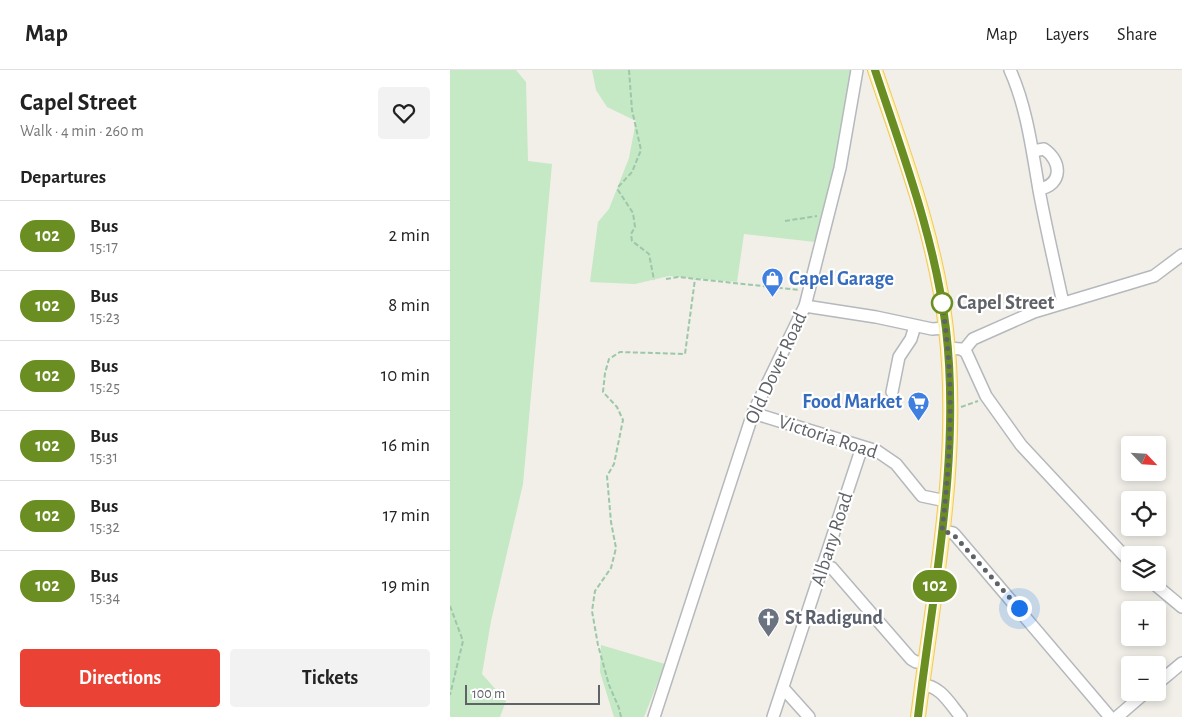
<!DOCTYPE html>
<html lang="en">
<head>
<meta charset="utf-8">
<style>
	:root { --surface:#fff; --page:#f2f2f2; --text:#222; --muted:#767676; --line:#e0e0e0; --accent:#ea4335 }
	body { margin:0; font-family:"Alegreya Sans",sans-serif; background:var(--page); color:var(--text); height:100vh; display:flex; flex-direction:column; font-size:19px; white-space:nowrap }
	* { box-sizing:border-box; margin:0 }
	p { font-size:16px; color:var(--muted) }
	.icon { flex:none; width:28px; height:28px; fill:none; stroke:currentColor; stroke-width:2; stroke-linecap:round; stroke-linejoin:round }
	.map { position:relative; flex:1; overflow:hidden }
	.panel { display:flex; flex-direction:column; background:var(--surface); width:450px }
	.panel>* { flex:none }
	.badge { padding:0 10px; border-radius:16px; font-size:18px; line-height:32px }
	.needle { width:32px; rotate:115deg }
	.fabs { position:absolute; left:671px; top:366px; display:grid; gap:10px }
	.fabs a { display:grid; place-items:center; width:45px; height:45px; border-radius:5px; background:var(--surface); box-shadow:0 2px 8px #0003; font-size:25px }
	.scale { position:absolute; left:15px; bottom:12px; width:135px; box-sizing:border-box; padding-left:5px; border:2px solid #5f6368; border-top:0; font-size:14px; line-height:18px; white-space:nowrap; color:#5f6368; -webkit-text-stroke:4px #fff; paint-order:stroke }
	.you { position:absolute; width:25px; height:25px; margin:-12px; border:4px solid #fff; border-radius:50%; background:#1a73e8; box-shadow:0 0 0 8px #1a73e833 }
	.map>.badge { position:absolute; translate:-50% -50%; box-shadow:0 0 0 2px #fff }
	h2 { padding:0 20px; font-size:19px; line-height:45px }
	.round { display:grid; place-items:center; flex:none; width:52px; height:52px; border-radius:5px; background:var(--page) }
	.headline { display:flex; align-items:center; justify-content:space-between; height:85px; padding:0 20px }
	h1 { font-size:24px; font-weight:700; line-height:38px }
	.button { display:flex; gap:10px; margin-top:auto; padding:10px 20px }
	.button a { flex:1; height:58px; border-radius:5px; background:var(--accent); color:#fff; font-size:20px; font-weight:700; line-height:58px; text-align:center }
	.button a+a { background:var(--page); color:var(--text) }
	ul { padding:0; list-style:none }
	li { display:flex; align-items:center; gap:15px; height:70px; padding:0 20px; border-top:1px solid var(--line) }
	li div { flex:1 }
	li b { display:block; font-size:19px }
	li em { font-style:normal }
	li .badge { min-width:55px; font-weight:700; text-align:center }
	header { display:flex; align-items:center; gap:30px; box-sizing:border-box; height:70px; padding:0 25px; background:var(--surface); border-bottom:1px solid var(--line) }
	header strong { font-size:24px }
	nav { display:flex; gap:28px; margin-inline-start:auto; font-size:18px }
	main { display:flex; flex:1; min-height:0 }
	.map>svg:first-child { display:block }
	.green { fill:#c5e8c5 }
	.lines { fill:none; stroke-linecap:round; stroke-linejoin:round }
	.minor-casing { stroke:#b5b8bc; stroke-width:14 }
	.major-casing { stroke:#f2c960; stroke-width:16 }
	.path { stroke:#9cc7a9; stroke-width:2; stroke-dasharray:5 2.5; stroke-linecap:butt }
	.minor { stroke:#fff; stroke-width:11 }
	.major { stroke:#fff2af; stroke-width:14 }
	.line-casing { stroke:#fff; stroke-width:11 }
	.line { stroke:#6b8e23; stroke-width:8 }
	.walk { stroke:#5f6368; stroke-width:5; stroke-dasharray:0 9 }
	.stop-dot { fill:#fff; stroke:#6b8e23; stroke-width:2.5 }
	.labels { text-anchor:middle; dominant-baseline:central; stroke-width:4.5; stroke-linejoin:round; paint-order:stroke }
	.shop-label { font-size:20px; font-weight:bold; fill:#366cbe; stroke:#fff; text-anchor:start }
	.stop-label { font-size:20px; font-weight:bold; fill:#5f6368; stroke:#fff; text-anchor:start }
	.street-label { font-size:20px; fill:#5f6368; stroke:#fff }
	.worship-label { font-size:20px; font-weight:bold; fill:#5b616d; stroke:#fff; text-anchor:start }
</style>
</head>
<body>
<header>
<strong>Map</strong>
<nav><a>Map</a><a>Layers</a><a>Share</a></nav>
</header>
<main>
<section class="panel">
<div class="headline"><div><h1>Capel Street</h1><p>Walk · 4 min · 260 m</p></div><a class="round"><svg class="icon" aria-label="heart" viewBox="0 0 24 24"><path d="M12 20l-8-8c-3-5 5-10 8-4 3-6 11-1 8 4z"/></svg></a></div>
<h2>Departures</h2>
<ul>
<li><span class="badge" style="background:#6b8e23;color:#fff">102</span><div><b>Bus</b><p>15:17</p></div><em>2 min</em></li>
<li><span class="badge" style="background:#6b8e23;color:#fff">102</span><div><b>Bus</b><p>15:23</p></div><em>8 min</em></li>
<li><span class="badge" style="background:#6b8e23;color:#fff">102</span><div><b>Bus</b><p>15:25</p></div><em>10 min</em></li>
<li><span class="badge" style="background:#6b8e23;color:#fff">102</span><div><b>Bus</b><p>15:31</p></div><em>16 min</em></li>
<li><span class="badge" style="background:#6b8e23;color:#fff">102</span><div><b>Bus</b><p>15:32</p></div><em>17 min</em></li>
<li><span class="badge" style="background:#6b8e23;color:#fff">102</span><div><b>Bus</b><p>15:34</p></div><em>19 min</em></li>
</ul>
<div class="button"><a>Directions</a><a>Tickets</a></div>
</section>
<div class="map">
<svg width="732" height="647" viewBox="0 0 732 647">
	<rect width="100%" height="100%" fill="#f1efe8"/>
	<path class="green" d="M0,0h66l10,12 2,79 24,3 -29,320 -32,137 -9,53 24,27 -6,16h-50z
		M142,0h259l-13,80 -23,92 -71,-8 -7,48 -68,-6 -34,8 -45,-2 8,-60 11,-13 20,-51 7,-37 -29,-14 -11,-17z
		M151,575l64,19 -21,53h-30l-14,-45z"/>
	<g class="lines">
		<defs>
			<path id="minor" d="M560,0c17,38 22,80 29,120 7,38 16,76 24,113
				M583,81l11,-2c18,12 19,36 -5,40
				M355,236l71,11 56,12 14,-1
				M498,278l13,1 5,3 20,44 35,49 109,117
				M514,280l9,-11 61,-27 120,-36 28,-21
				M442,322l7,-35 12,-18 4,-13
				M303,343l124,38 19,13 26,32 24,5
				M492,461l11,2 3,3 154,181
				M373,494l9,4 79,91 5,3h9
				M702,512l30,25
				M708,613l24,-20
				M472,615c18,0 28,19 39,32
				M333,618l26,29
				M204,647l99,-304 52,-107 35,-138 17,-98
				M323,647l89,-270
				M667,647l29,-25"/>
			<path id="major" d="M425,0c29,85 61,169 71,259 15,130 -12,259 -28,388"/>
		</defs>
		<use href="#minor" class="minor-casing"/>
		<use href="#major" class="major-casing"/>
		<path class="path" d="M179,0l3,40 9,40 -9,22 -13,14 -1,4 15,23 2,14 -4,7 1,7 17,13 5,26
			M335,151l32,-5
			M216,209l12,-2 121,13
			M511,337l17,-6
			M0,536l13,35 -13,54
			M171,647l-2,-9 -10,-23 -11,-40 -6,-34 3,-20 16,-23 5,-20 -5,-26 -4,-46 7,-12 9,-44 -6,-13 -14,-15 2,-19 4,-14 11,-7 65,2 10,-75"/>
		<use href="#minor" class="minor"/>
		<use href="#major" class="major"/>
	</g>
	<g class="lines">
		<defs>
			<path id="line" d="M425,0c28,85 60,169 71,259 15,130 -13,259 -28,388"/>
		</defs>
		<use href="#line" class="line-casing"/>
		<use href="#line" class="line"/>
		<path class="walk" d="M492,233l-1,-4c14,77 10,155 1,232l11,3 66,74"/>
	</g>
	<defs>
		<symbol id="shop-pin" viewBox="-11 -11 22 30"><path d="M0 17L-7.5 6A9.5 9.5 0 1 1 7.5 6Z" fill="#3f7fe0" stroke="#fff"/><path d="M-5-2.5h2.3a2.7 3.5 0 0 1 5.4 0H5L5.5 6h-11ZM-1.5-2.5h3a1.5 2.3 0 0 0-3 0Z" fill="#fff"/></symbol>
		<symbol id="supermarket-pin" viewBox="-11 -11 22 30"><path d="M0 17L-7.5 6A9.5 9.5 0 1 1 7.5 6Z" fill="#3f7fe0" stroke="#fff"/><path d="M-6-5.5h2.5l.6 2H6L4.5 2H-2.5L-4.4-4H-6ZM-1.5 3.2a1.3 1.3 0 1 0 .1 0ZM3 3.2a1.3 1.3 0 1 0 .1 0Z" fill="#fff"/></symbol>
		<symbol id="church-pin" viewBox="-11 -11 22 30"><path d="M0 17L-7.5 6A9.5 9.5 0 1 1 7.5 6Z" fill="#6b7280" stroke="#fff"/><path d="M-1.2-6h2.4v3.5h3.3v2.4h-3.3V6h-2.4V-.1h-3.3v-2.4h3.3Z" fill="#fff"/></symbol>
	</defs>
	<g fill-rule="evenodd">
		<use href="#shop-pin" x="310" y="196" width="25" height="34"/>
		<use href="#supermarket-pin" x="456" y="320" width="25" height="34"/>
		<use href="#church-pin" x="306" y="536" width="25" height="34"/>
	</g>
	<circle class="stop-dot" cx="492" cy="233" r="10"/>
	<g class="labels">
		<g class="shop-label">
			<text x="339" y="209">Capel Garage</text>
			<text x="452" y="332" text-anchor="end">Food Market</text>
		</g>
		<g class="stop-label">
			<text x="507" y="233">Capel Street</text>
		</g>
		<g class="street-label">
			<text transform="translate(326 298) rotate(-65)">Old Dover Road</text>
			<text transform="translate(378 367) rotate(18)">Victoria Road</text>
			<text transform="translate(382 469) rotate(-72)">Albany Road</text>
		</g>
		<g class="worship-label">
			<text x="335" y="548">St Radigund</text>
		</g>
	</g>
</svg>
<div class="fabs">
<a><svg class="needle" viewBox="-14 -14 28 28"><path d="M0-13l5 13h-10z" fill="#e53935"/><path d="M0 13l5-13h-10z" fill="#767676"/></svg></a>
<a><svg class="icon" aria-label="locate" viewBox="0 0 24 24"><circle cx="12" cy="12" r="6"/><path d="M12 2v4M12 18v4M2 12h4M18 12h4"/></svg></a>
<a><svg class="icon" aria-label="layers" viewBox="0 0 24 24"><path d="M12 4l9 5-9 5-9-5zM3 14l9 5 9-5"/></svg></a>
<a>+</a>
<a>−</a>
</div>
<div class="scale">100 m</div>
<div class="you" style="left:569px;top:538px"></div>
<b class="badge" style="left:485px;top:516px;background:#6b8e23;color:#fff">102</b>
</div>
</main>
</body>
</html>
